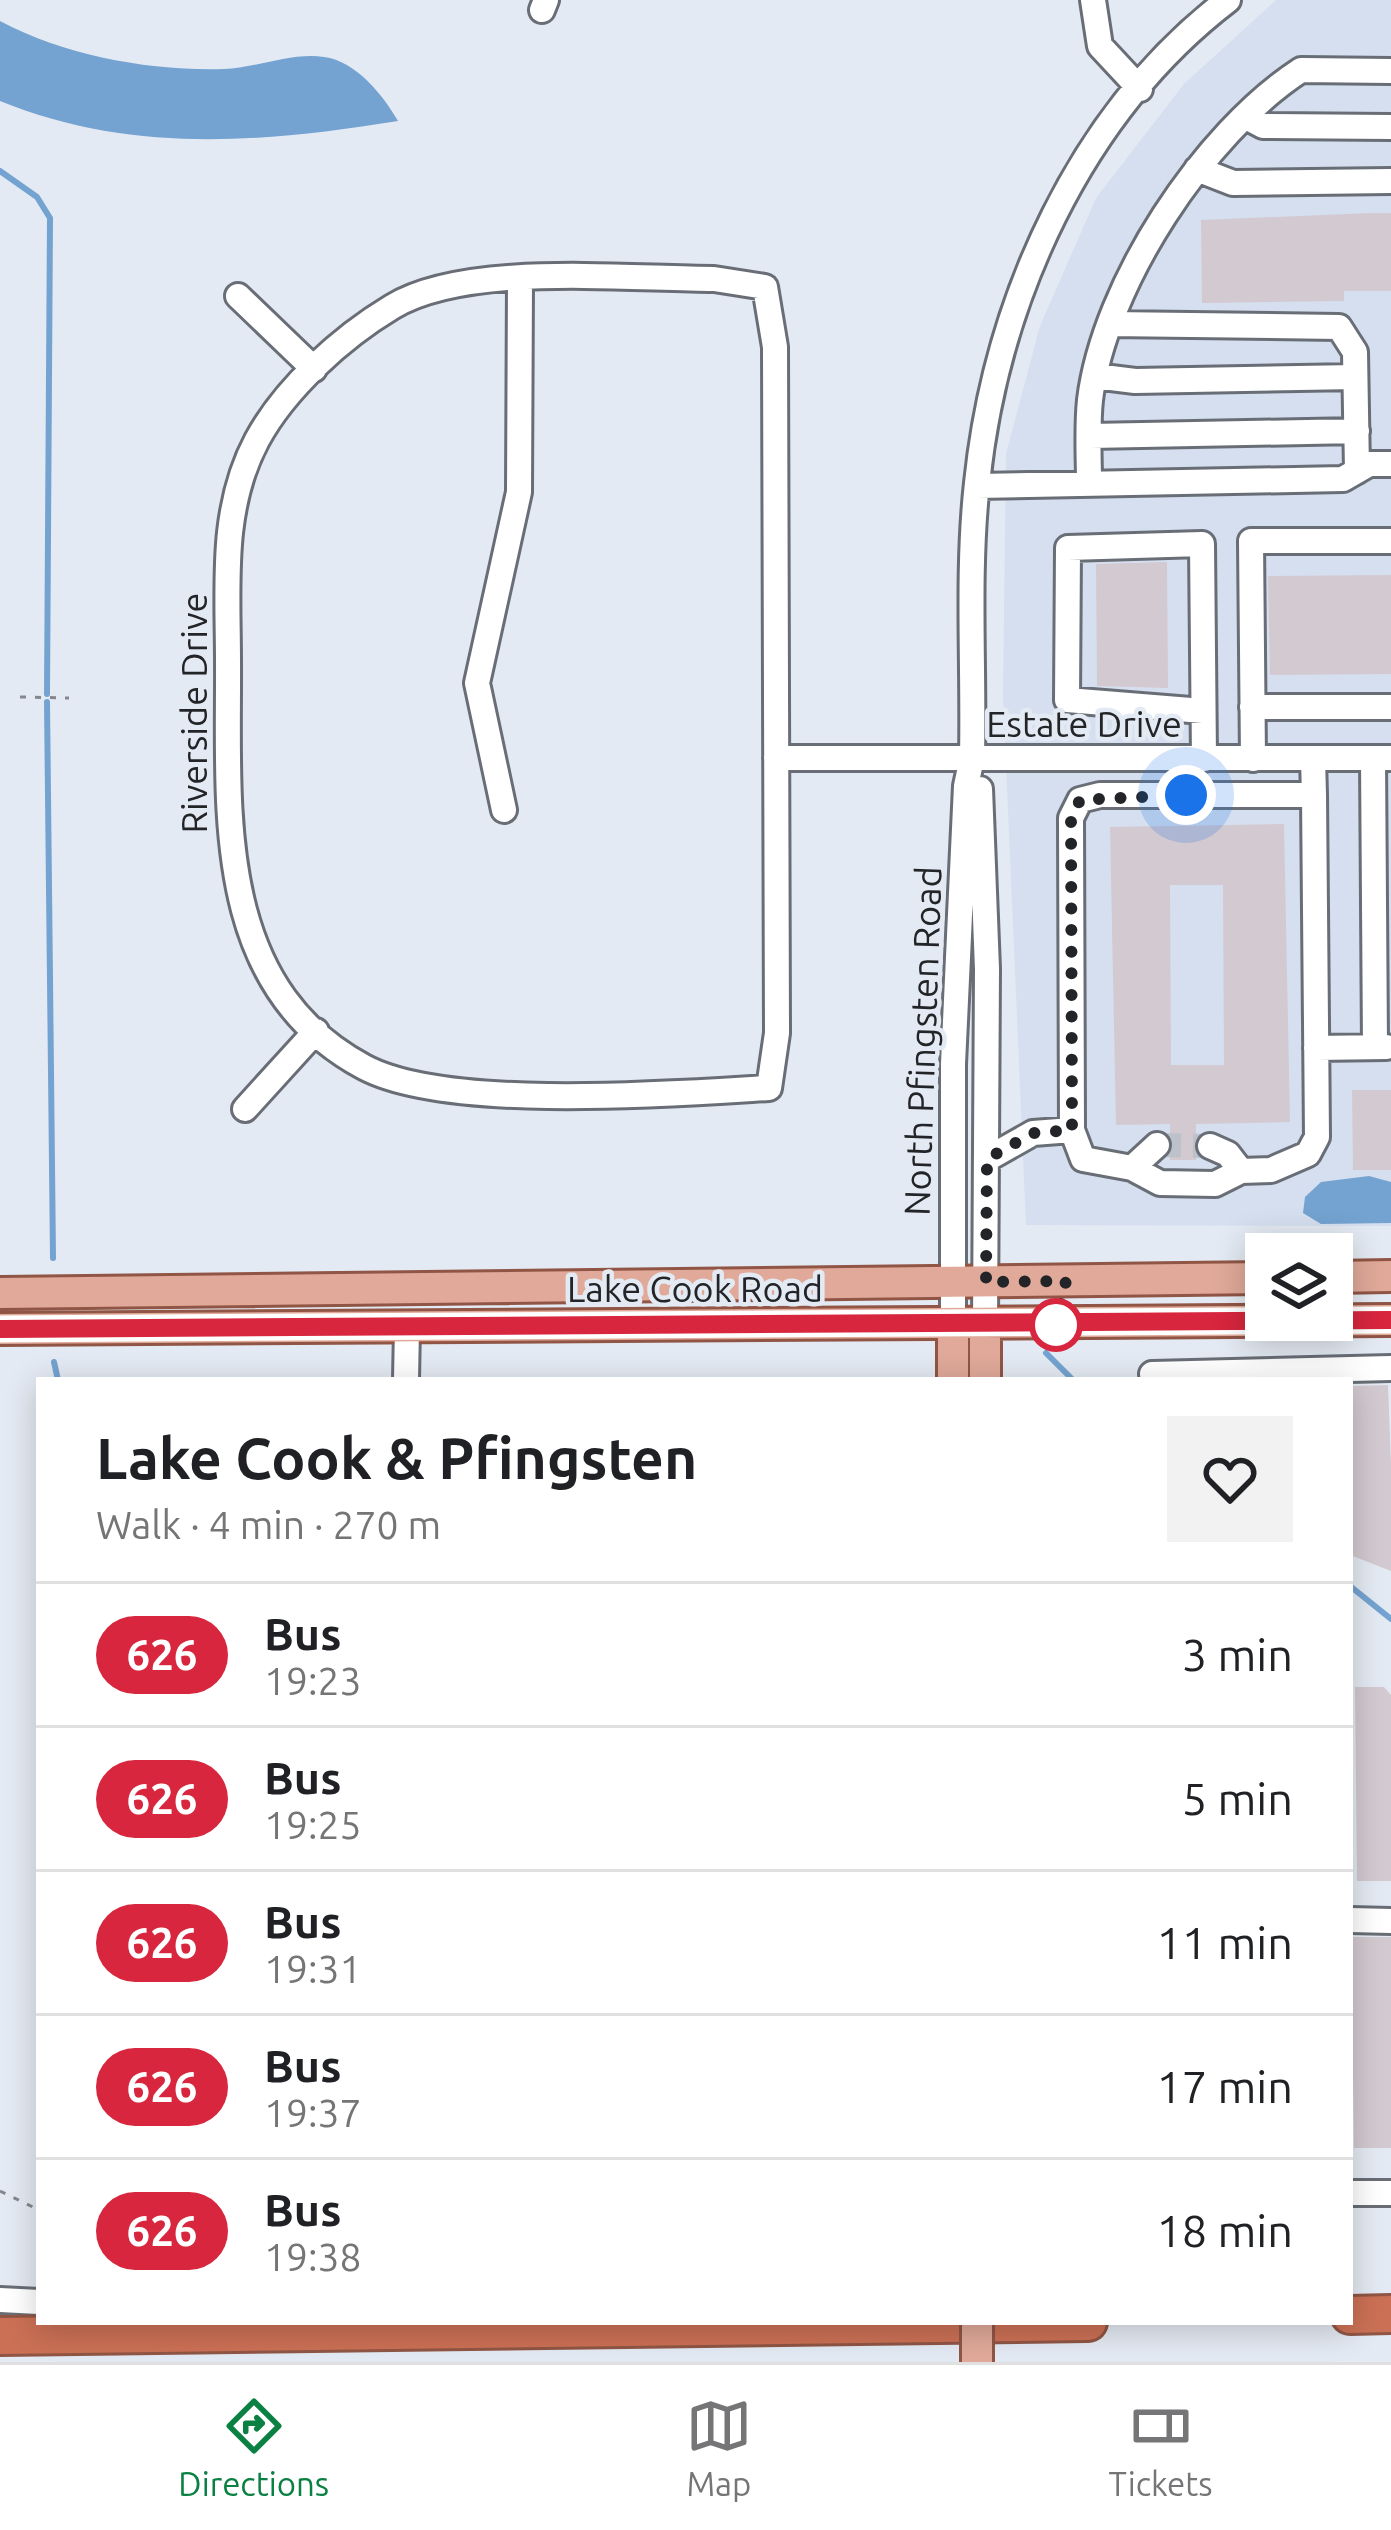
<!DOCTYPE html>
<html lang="en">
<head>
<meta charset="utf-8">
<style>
	:root { --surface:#fff; --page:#f2f2f2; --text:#202124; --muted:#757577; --line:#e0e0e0; --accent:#0b8043 }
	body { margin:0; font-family:Ubuntu,sans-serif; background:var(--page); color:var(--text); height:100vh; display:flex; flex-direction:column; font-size:45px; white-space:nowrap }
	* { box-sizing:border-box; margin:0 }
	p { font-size:39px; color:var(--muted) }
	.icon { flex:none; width:66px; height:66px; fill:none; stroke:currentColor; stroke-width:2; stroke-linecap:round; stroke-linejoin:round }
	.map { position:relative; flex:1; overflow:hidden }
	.drawer { position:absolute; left:36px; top:1377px; width:1317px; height:948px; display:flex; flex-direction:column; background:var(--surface); border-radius:0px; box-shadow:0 6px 30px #0003 }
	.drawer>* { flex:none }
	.badge { padding:0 24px; border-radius:39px; font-size:42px; line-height:78px }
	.tools { position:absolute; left:1245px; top:1233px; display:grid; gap:24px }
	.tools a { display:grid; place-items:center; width:108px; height:108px; border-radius:0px; background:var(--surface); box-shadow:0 6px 30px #0003; font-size:60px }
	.you { position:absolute; width:60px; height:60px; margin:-30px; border:9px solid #fff; border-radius:50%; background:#1a73e8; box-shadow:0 0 0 18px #1a73e833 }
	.map>.badge { position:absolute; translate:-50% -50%; box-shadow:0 0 0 6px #fff }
	.round { display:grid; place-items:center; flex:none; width:126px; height:126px; border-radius:0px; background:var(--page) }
	.headline { display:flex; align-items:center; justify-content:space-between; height:204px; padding:0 60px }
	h1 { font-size:57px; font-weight:700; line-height:90px }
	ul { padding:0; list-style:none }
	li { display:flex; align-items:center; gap:36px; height:144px; padding:0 60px; border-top:3px solid var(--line) }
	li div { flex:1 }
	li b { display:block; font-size:45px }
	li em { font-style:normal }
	li .badge { min-width:132px; font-weight:700; text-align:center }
	.menu { display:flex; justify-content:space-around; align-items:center; height:168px; border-top:3px solid var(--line); background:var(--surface); font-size:33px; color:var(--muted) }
	.menu a { display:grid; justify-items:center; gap:6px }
	.menu .current { color:var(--accent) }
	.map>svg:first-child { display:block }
	.built { fill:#d5dfef }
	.water { fill:#74a3d1 }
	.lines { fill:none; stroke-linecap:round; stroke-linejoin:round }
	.stream { stroke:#74a3d1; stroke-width:6 }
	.building { fill:#d3c9d0; fill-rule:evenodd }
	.minor-tunnel { stroke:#bdc2ca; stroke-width:24; stroke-dasharray:24 12; stroke-linecap:butt }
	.minor-casing { stroke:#696e76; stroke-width:30 }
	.major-casing { stroke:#905545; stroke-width:36 }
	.highway-casing { stroke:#905545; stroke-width:42 }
	.path { stroke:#84888e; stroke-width:3; stroke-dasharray:6 9; stroke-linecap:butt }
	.minor { stroke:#fff; stroke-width:24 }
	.major { stroke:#e0a999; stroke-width:30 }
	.highway { stroke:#cb7055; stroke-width:36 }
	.major-bridge-casing { stroke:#905545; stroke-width:36; stroke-linecap:butt }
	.major-bridge { stroke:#e0a999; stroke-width:30 }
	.line-casing { stroke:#fff; stroke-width:27 }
	.line { stroke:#d7263d; stroke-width:18 }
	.walk { stroke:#222427; stroke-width:12; stroke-dasharray:0 21.6 }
	.stop-dot { fill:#fff; stroke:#d7263d; stroke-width:6 }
	.labels { text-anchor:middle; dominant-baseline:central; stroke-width:9; stroke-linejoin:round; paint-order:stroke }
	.street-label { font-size:36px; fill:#222427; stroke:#e4eaf3 }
</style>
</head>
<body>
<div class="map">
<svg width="1391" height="2362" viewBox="0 0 1391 2362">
	<rect width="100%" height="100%" fill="#e4eaf3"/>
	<path class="built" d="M1276,0h115v1226l-365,-1 -23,-530 3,-241 34,-128 56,-128 88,-114z"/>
	<path class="water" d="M0,21c66,35 149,50 224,48 31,-1 69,-17 100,-12 32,4 59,38 74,64 -136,22 -268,33 -398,-20z
		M1369,1176l22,6v41l-70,1 -18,-11 2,-16 16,-15z"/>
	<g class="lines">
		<path class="stream" d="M0,171l37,26 13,21 -3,476
			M47,702l6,556
			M1046,1353l27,27
			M54,1362l4,18
			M1350,1586l41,33"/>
	</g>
	<path class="building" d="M1370,213h21v78h-47v10l-142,2 -1,-83z
		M1167,562l1,126 -71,-2 -1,-122z
		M1391,575v99l-121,1 -2,-99z
		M1284,824l6,298 -94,2v36h-26v-36l-54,1 -6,-298zM1170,885h53l1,180h-53z
		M1352,1090h39v80h-38z
		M1388,1385l3,80v106l-41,-16v-169z
		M1355,1687h29l7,8v186h-34z
		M1351,1937h40v211h-37z"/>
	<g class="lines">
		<path class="minor-tunnel" d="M1157,1145l53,1"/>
		<defs>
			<path id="minor" d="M1093,0l7,46 40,43
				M542,10l4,-10
				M1248,118l15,8 128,1
				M1197,169l36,14 158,-2
				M714,279l51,8 10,60 2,686 -8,55c-98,6 -323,23 -405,-21 -153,-82 -135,-259 -136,-406 0,-75 -8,-152 29,-221 28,-52 85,-103 135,-133 74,-45 233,-28 322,-28z
				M238,296l76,73
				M1110,324l229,3 16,25 2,119
				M1095,376l40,5 220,-4
				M1090,436l267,-5
				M1089,484c0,-27 -2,-56 1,-84 14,-115 114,-267 211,-330l90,1
				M977,486l366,-7 26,-15h22
				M1252,707h139
				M1203,711l-136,-11 1,-152 134,-4 2,215
				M776,758h615
				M1373,758l2,289
				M1253,759l-2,-218h140
				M1313,759l1,36 3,342 -9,17 -37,16 -30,1 -26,13 -55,-1 -28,-15 -49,-9 -11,-29 -1,-312 9,-18 20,-5h214
				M980,789l7,180 -2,357
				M504,810l-27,-127 42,-191 1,-212
				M1316,1048l70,-1
				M245,1109l71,-78
				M1210,1146l18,8 13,17
				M987,1159l46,-26 39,-3
				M1132,1168l25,-23
				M953,1326v-262l13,-278 6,-28c2,-91 -5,-185 5,-275 19,-182 102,-369 251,-483
				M1152,1374l239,-6
				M406,1380l1,-53
				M1350,1920l41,1
				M1350,2193h41
				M0,2300l39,2"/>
			<path id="major" d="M1332,1277l59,-1
				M0,1293l1266,-15
				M953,1326v54
				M985,1326v54
				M0,1329l1391,-9"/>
			<path id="highway" d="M1350,2315l41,-1
				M0,2336l1088,-14"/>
		</defs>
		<use href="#minor" class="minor-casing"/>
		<use href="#major" class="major-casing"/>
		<use href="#highway" class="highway-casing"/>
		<path class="path" d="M20,697l49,1
			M0,2191l39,19"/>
		<use href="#minor" class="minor"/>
		<use href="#major" class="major"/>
		<use href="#highway" class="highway"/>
		<defs>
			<path id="major-bridge" d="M977,2322v40"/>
		</defs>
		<use href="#major-bridge" class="major-bridge-casing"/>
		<use href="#major-bridge" class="major-bridge"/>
	</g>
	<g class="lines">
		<defs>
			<path id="line" d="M0,1329l1391,-9"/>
		</defs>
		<use href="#line" class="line-casing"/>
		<use href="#line" class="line"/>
		<path class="walk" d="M1056,1325l10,-44 -80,1 1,-123 46,-26 39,-3 -1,-312 9,-18 106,-5"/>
	</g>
	<circle class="stop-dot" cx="1056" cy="1325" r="24"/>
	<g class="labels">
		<g class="street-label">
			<text transform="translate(193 713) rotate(-90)">Riverside Drive</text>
			<text x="1084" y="723">Estate Drive</text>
			<text transform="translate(922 1041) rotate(-88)">North Pfingsten Road</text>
			<text x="695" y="1288">Lake Cook Road</text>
		</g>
	</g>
</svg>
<div class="tools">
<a><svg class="icon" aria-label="layers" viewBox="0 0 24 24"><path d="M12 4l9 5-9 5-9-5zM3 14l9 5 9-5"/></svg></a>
</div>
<div class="you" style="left:1186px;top:795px"></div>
<section class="drawer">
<div class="headline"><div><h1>Lake Cook &amp; Pfingsten</h1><p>Walk · 4 min · 270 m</p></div><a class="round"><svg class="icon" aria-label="heart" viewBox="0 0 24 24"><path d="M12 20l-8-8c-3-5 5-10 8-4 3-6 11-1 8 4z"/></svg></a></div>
<ul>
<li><span class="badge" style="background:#d7263d;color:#fff">626</span><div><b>Bus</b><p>19:23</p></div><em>3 min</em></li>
<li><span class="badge" style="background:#d7263d;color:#fff">626</span><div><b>Bus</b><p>19:25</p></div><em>5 min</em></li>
<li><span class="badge" style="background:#d7263d;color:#fff">626</span><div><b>Bus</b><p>19:31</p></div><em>11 min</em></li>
<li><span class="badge" style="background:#d7263d;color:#fff">626</span><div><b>Bus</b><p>19:37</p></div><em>17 min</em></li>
<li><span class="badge" style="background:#d7263d;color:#fff">626</span><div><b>Bus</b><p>19:38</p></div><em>18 min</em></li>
</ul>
</section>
</div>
<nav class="menu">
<a class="current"><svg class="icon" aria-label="directions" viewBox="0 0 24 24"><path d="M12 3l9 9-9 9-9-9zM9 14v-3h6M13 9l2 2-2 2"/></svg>Directions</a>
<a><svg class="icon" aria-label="map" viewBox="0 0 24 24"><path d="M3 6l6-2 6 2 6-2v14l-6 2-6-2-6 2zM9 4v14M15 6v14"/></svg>Map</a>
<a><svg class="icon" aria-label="tickets" viewBox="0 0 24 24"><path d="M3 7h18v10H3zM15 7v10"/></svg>Tickets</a>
</nav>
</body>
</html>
